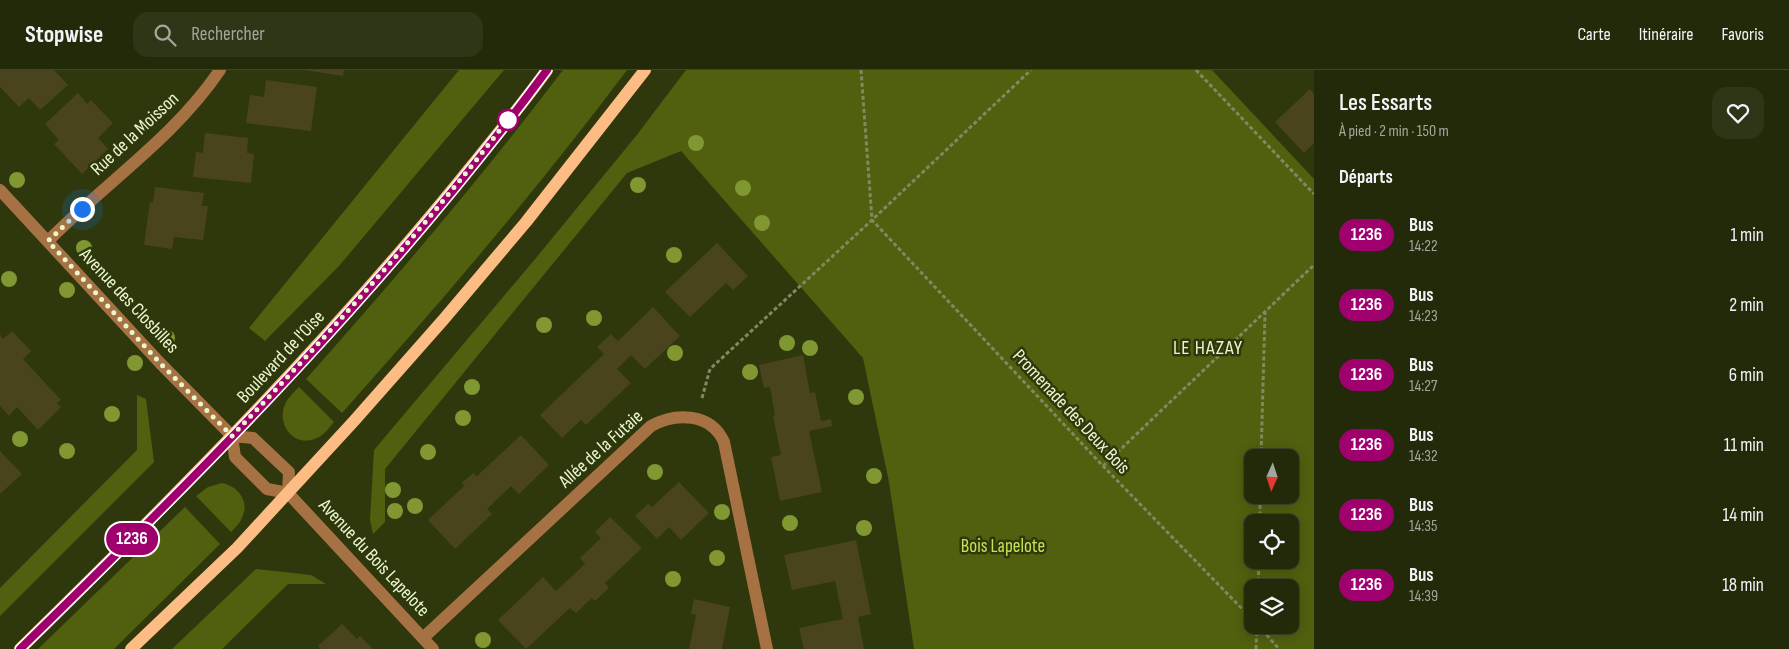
<!DOCTYPE html>
<html lang="fr">
<head>
<meta charset="utf-8">
<style>
	:root { --surface:#222a09; --page:#2e3617; --text:#f1f3f6; --muted:#a2a79c; --line:#3f462a }
	body { margin:0; font-family:"Sofia Sans Condensed",sans-serif; background:var(--page); color:var(--text); height:100vh; display:flex; flex-direction:column; font-size:19px; white-space:nowrap }
	* { box-sizing:border-box; margin:0 }
	p { font-size:16px; color:var(--muted) }
	.icon { flex:none; width:28px; height:28px; fill:none; stroke:currentColor; stroke-width:2; stroke-linecap:round; stroke-linejoin:round }
	.map { position:relative; flex:1; overflow:hidden }
	.drawer { display:flex; flex-direction:column; background:var(--surface); width:475px }
	.drawer>* { flex:none }
	.badge { padding:0 10px; border-radius:16px; font-size:18px; line-height:32px }
	.needle { width:32px; rotate:183deg }
	.controls { position:absolute; left:1244px; top:379px; display:grid; gap:10px }
	.controls a { display:grid; place-items:center; width:55px; height:55px; border-radius:10px; background:var(--surface); box-shadow:0 2px 12px #0003,0 0 0 1px var(--line); font-size:25px }
	.you { position:absolute; width:25px; height:25px; margin:-12px; border:4px solid #fff; border-radius:50%; background:#1a73e8; box-shadow:0 0 0 8px #1a73e833 }
	.map>.badge { position:absolute; translate:-50% -50%; box-shadow:0 0 0 2px #fff }
	h2 { padding:0 25px; font-size:19px; line-height:45px }
	.round { display:grid; place-items:center; flex:none; width:52px; height:52px; border-radius:15px; background:var(--page) }
	.head { display:flex; align-items:center; justify-content:space-between; height:85px; padding:0 25px }
	h1 { font-size:24px; font-weight:600; line-height:38px }
	ul { padding:0; list-style:none }
	li { display:flex; align-items:center; gap:15px; height:70px; padding:0 25px }
	li div { flex:1 }
	li b { display:block; font-size:19px }
	li em { font-style:normal }
	li .badge { min-width:55px; font-weight:700; text-align:center }
	header { display:flex; align-items:center; gap:30px; box-sizing:border-box; height:70px; padding:0 25px; background:var(--surface); border-bottom:1px solid var(--line) }
	header strong { font-size:24px }
	nav { display:flex; gap:28px; margin-inline-start:auto; font-size:18px }
	.search { width:350px; height:45px; background:var(--page); display:flex; align-items:center; gap:12px; box-sizing:border-box; padding:0 18px; border-radius:15px; color:var(--muted); font-size:19px }
	main { display:flex; flex:1; min-height:0 }
	.map>svg:first-child { display:block }
	.green { fill:#50600f; fill-rule:evenodd }
	.building { fill:#49441d }
	.lines { fill:none; stroke-linecap:round; stroke-linejoin:round }
	.path { stroke:#7e8a5f; stroke-width:3; stroke-dasharray:4 2.5; stroke-linecap:butt }
	.minor { stroke:#a77243; stroke-width:12 }
	.major { stroke:#fdbc84; stroke-width:12 }
	.tree { fill:#809732 }
	.line-casing { stroke:#fff; stroke-width:11 }
	.line { stroke:#a0006e; stroke-width:8 }
	.walk { stroke:#eaf7ce; stroke-width:5; stroke-dasharray:0 9 }
	.stop-dot { fill:#fff; stroke:#a0006e; stroke-width:2.5 }
	.labels { text-anchor:middle; dominant-baseline:central; stroke-width:5; stroke-linejoin:round; paint-order:stroke }
	.street-label { font-size:19px; fill:#eaf7ce; stroke:#2e380c }
	.park-label { font-size:19px; fill:#c3e551; stroke:#2e380c }
	.neighbourhood-label { font-size:20px; letter-spacing:1px; fill:#eaf7ce; stroke:#2e380c }
</style>
</head>
<body>
<header>
<strong>Stopwise</strong>
<div class="search"><svg class="icon" aria-label="search" viewBox="0 0 24 24"><circle cx="10" cy="10" r="6"/><path d="M15 15l6 6"/></svg>Rechercher</div>
<nav><a>Carte</a><a>Itinéraire</a><a>Favoris</a></nav>
</header>
<main>
<div class="map">
<svg width="1314" height="579" viewBox="0 0 1314 579">
	<rect width="100%" height="100%" fill="#2e380c"/>
	<path class="green" d="M459,0h45l-165,196 -74,75 -16,-13z
		M563,0h64c-89,119 -186,232 -285,343l-36,-34c89,-100 176,-202 257,-309z
		M686,0h526l102,109v470h-400l-25,-167 -26,-124 -182,-207 -54,22 -242,296v53l-12,12 -3,-14 4,-70 162,-192 100,-122zM1252,388h38v37h-38zM1252,452h38v38h-38zM1252,518h38v37h-38z
		M299,317l35,35c-5,6 -10,13 -17,16 -24,11 -42,-15 -31,-36 3,-5 8,-10 13,-15z
		M137,325l9,4 8,63 -154,154v-28l137,-138z
		M222,413c15,3 27,17 21,32 -2,7 -7,12 -12,17l-35,-36 12,-9z
		M185,437l35,37 -106,105h-76z
		M256,499l55,6 15,9h-38l-66,65h-50z"/>
	<path class="building" d="M0,0h54l14,15 -28,25 -11,-12 -10,9 -19,-20z
		M304,0h40l-1,6z
		M266,10l51,7 -6,44 -65,-8 4,-28 14,2z
		M1310,19l4,5v49l-10,10 -29,-31z
		M78,23l9,11 4,-4 22,23 -15,15 10,11 -26,25 -28,-30 5,-4 -14,-16z
		M205,63l43,5 -1,15 7,1 -3,29 -58,-6 3,-25 7,1z
		M155,117l49,6 -2,13h6l-5,34 -29,-3 -2,12 -28,-4 6,-43 3,1z
		M717,173l31,33 -15,14 -7,-7 -36,34 -25,-25z
		M653,237l27,29 -35,33 -14,-14 -14,14 14,14 -45,42 -5,-5 -19,18 -22,-23 64,-61 -7,-7 14,-13 7,7z
		M12,261l19,20 -8,8 38,41 -4,3 4,4 -23,23 -21,-23 -8,9 -9,-10v-71l3,4z
		M803,285l7,38 5,-1 6,29 10,-2 1,7 -23,5 13,61 -42,9 -9,-44 10,-2 -8,-39 2,-1 -5,-28 -6,1 -5,-23z
		M521,365l28,30 -30,29 -8,-8 -24,23 5,5 -37,35 -27,-29 36,-34 -2,-3 11,-10 4,3z
		M0,381l22,23 -22,20z
		M679,412l30,31 -28,27 -12,-13 -12,12 -22,-23 13,-12 4,3z
		M610,447l32,31 -37,35 4,5 -14,13 -3,-3 -16,15 -6,-5 -44,41 -28,-29 45,-43 13,14 29,-27 -5,-6 21,-20 -6,-6z
		M856,470l15,74 -13,3 6,32h-60l-5,-21 44,-9 -8,-38 -43,9 -8,-35z
		M694,529l36,8 -8,42h-33l7,-34 -5,-1z
		M342,554l15,15 3,-3 13,13h-52l-3,-3z"/>
	<g class="lines">
		<path class="path" d="M861,0l11,150 231,246 149,153
			M1196,0l118,124
			M702,328l8,-29 162,-149 159,-150
			M1261,388l4,-145
			M1103,396l211,-201
			M1260,452v-27
			M1258,518l1,-28
			M1258,555l21,24
			M1256,579l1,-24"/>
		<path class="minor" d="M0,120l160,173 72,73
			M48,171c57,-58 126,-103 172,-171
			M232,366l21,2 36,34 -1,21 -21,-4 -32,-32z
			M288,423l145,156
			M423,568l228,-212c25,-14 60,-13 73,16l43,207"/>
		<path class="major" d="M20,579c152,-149 302,-300 437,-465 30,-37 62,-75 90,-114
			M131,579l106,-101 117,-127 90,-102 82,-97 119,-152"/>
	</g>
	<g class="tree">
		<circle cx="696" cy="73" r="8"/>
		<circle cx="17" cy="110" r="8"/>
		<circle cx="638" cy="115" r="8"/>
		<circle cx="743" cy="118" r="8"/>
		<circle cx="762" cy="153" r="8"/>
		<circle cx="84" cy="178" r="8"/>
		<circle cx="674" cy="185" r="8"/>
		<circle cx="9" cy="209" r="8"/>
		<circle cx="67" cy="220" r="8"/>
		<circle cx="594" cy="248" r="8"/>
		<circle cx="544" cy="255" r="8"/>
		<circle cx="167" cy="268" r="8"/>
		<circle cx="787" cy="273" r="8"/>
		<circle cx="810" cy="278" r="8"/>
		<circle cx="675" cy="283" r="8"/>
		<circle cx="135" cy="293" r="8"/>
		<circle cx="750" cy="302" r="8"/>
		<circle cx="472" cy="317" r="8"/>
		<circle cx="856" cy="327" r="8"/>
		<circle cx="112" cy="344" r="8"/>
		<circle cx="463" cy="348" r="8"/>
		<circle cx="20" cy="369" r="8"/>
		<circle cx="67" cy="381" r="8"/>
		<circle cx="428" cy="382" r="8"/>
		<circle cx="655" cy="402" r="8"/>
		<circle cx="874" cy="406" r="8"/>
		<circle cx="393" cy="420" r="8"/>
		<circle cx="415" cy="436" r="8"/>
		<circle cx="395" cy="441" r="8"/>
		<circle cx="722" cy="442" r="8"/>
		<circle cx="790" cy="453" r="8"/>
		<circle cx="864" cy="458" r="8"/>
		<circle cx="717" cy="488" r="8"/>
		<circle cx="673" cy="509" r="8"/>
		<circle cx="483" cy="570" r="8"/>
	</g>
	<g class="lines">
		<defs>
			<path id="line" d="M20,579c187,-182 372,-369 527,-579"/>
		</defs>
		<use href="#line" class="line-casing"/>
		<use href="#line" class="line"/>
		<path class="walk" d="M82,139l-34,32 112,122 72,73c97,-102 192,-207 278,-319l-2,3"/>
	</g>
	<circle class="stop-dot" cx="508" cy="50" r="10"/>
	<g class="labels">
		<g class="street-label">
			<text transform="translate(135 64) rotate(-43)">Rue de la Moisson</text>
			<text transform="translate(129 231) rotate(47)">Avenue des Closbilles</text>
			<text transform="translate(281 287) rotate(-47)">Boulevard de l'Oise</text>
			<text transform="translate(1071 342) rotate(47)">Promenade des Deux Bois</text>
			<text transform="translate(601 379) rotate(-42)">Allée de la Futaie</text>
			<text transform="translate(374 488) rotate(47)">Avenue du Bois Lapelote</text>
		</g>
		<g class="park-label">
			<text x="1003" y="476">Bois Lapelote</text>
		</g>
		<g class="neighbourhood-label">
			<text x="1208" y="278">LE HAZAY</text>
		</g>
	</g>
</svg>
<div class="controls">
<a><svg class="needle" viewBox="-14 -14 28 28"><path d="M0-13l5 13h-10z" fill="#e53935"/><path d="M0 13l5-13h-10z" fill="#a2a79c"/></svg></a>
<a><svg class="icon" aria-label="locate" viewBox="0 0 24 24"><circle cx="12" cy="12" r="6"/><path d="M12 2v4M12 18v4M2 12h4M18 12h4"/></svg></a>
<a><svg class="icon" aria-label="layers" viewBox="0 0 24 24"><path d="M12 4l9 5-9 5-9-5zM3 14l9 5 9-5"/></svg></a>
</div>
<div class="you" style="left:82px;top:139px"></div>
<b class="badge" style="left:132px;top:469px;background:#a0006e;color:#fff">1236</b>
</div>
<section class="drawer">
<div class="head"><div><h1>Les Essarts</h1><p>À pied · 2 min · 150 m</p></div><a class="round"><svg class="icon" aria-label="heart" viewBox="0 0 24 24"><path d="M12 20l-8-8c-3-5 5-10 8-4 3-6 11-1 8 4z"/></svg></a></div>
<h2>Départs</h2>
<ul>
<li><span class="badge" style="background:#a0006e;color:#fff">1236</span><div><b>Bus</b><p>14:22</p></div><em>1 min</em></li>
<li><span class="badge" style="background:#a0006e;color:#fff">1236</span><div><b>Bus</b><p>14:23</p></div><em>2 min</em></li>
<li><span class="badge" style="background:#a0006e;color:#fff">1236</span><div><b>Bus</b><p>14:27</p></div><em>6 min</em></li>
<li><span class="badge" style="background:#a0006e;color:#fff">1236</span><div><b>Bus</b><p>14:32</p></div><em>11 min</em></li>
<li><span class="badge" style="background:#a0006e;color:#fff">1236</span><div><b>Bus</b><p>14:35</p></div><em>14 min</em></li>
<li><span class="badge" style="background:#a0006e;color:#fff">1236</span><div><b>Bus</b><p>14:39</p></div><em>18 min</em></li>
</ul>
</section>
</main>
</body>
</html>
